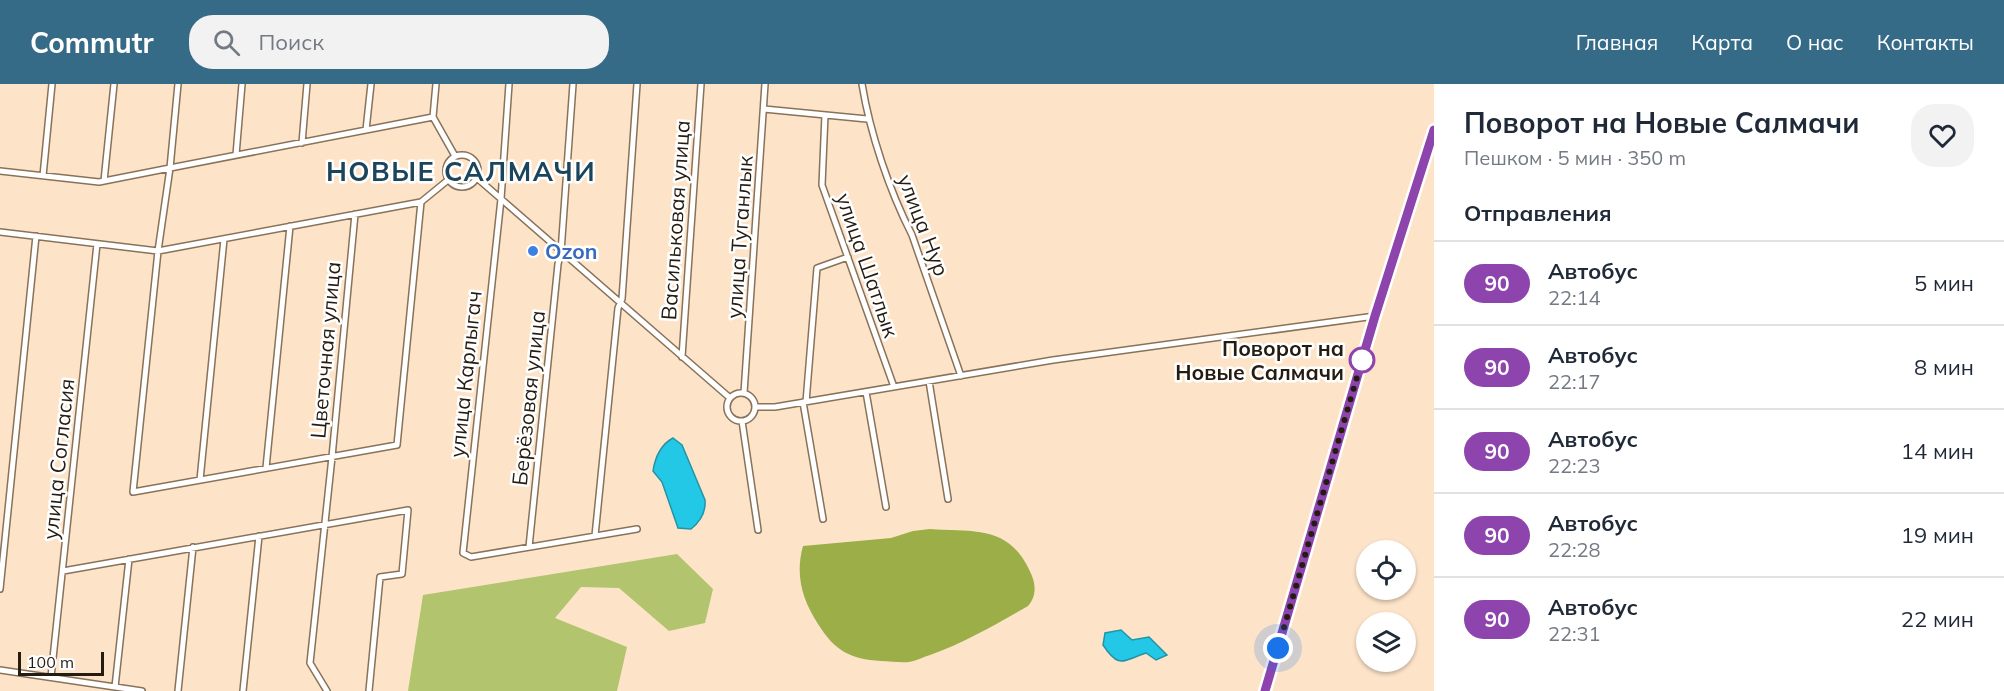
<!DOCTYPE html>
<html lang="ru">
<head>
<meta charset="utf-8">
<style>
	:root { --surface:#fff; --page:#f2f2f3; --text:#1f2937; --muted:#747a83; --line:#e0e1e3; --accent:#366b88 }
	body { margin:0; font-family:Mulish,sans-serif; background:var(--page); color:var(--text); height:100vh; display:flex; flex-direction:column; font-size:22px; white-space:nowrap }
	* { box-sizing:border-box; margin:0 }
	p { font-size:20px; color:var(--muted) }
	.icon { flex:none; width:33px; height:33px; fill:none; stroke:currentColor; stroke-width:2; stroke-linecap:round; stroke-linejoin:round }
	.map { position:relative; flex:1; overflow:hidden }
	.drawer { display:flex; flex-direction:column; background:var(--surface); width:570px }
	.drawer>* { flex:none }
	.badge { padding:0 12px; border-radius:20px; font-size:21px; line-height:39px }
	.buttons { position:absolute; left:1356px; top:456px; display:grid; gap:12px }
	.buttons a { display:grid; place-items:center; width:60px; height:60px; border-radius:50%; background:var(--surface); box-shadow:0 2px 4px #0004; font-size:30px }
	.scale { position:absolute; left:18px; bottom:15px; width:86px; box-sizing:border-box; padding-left:6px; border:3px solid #241b11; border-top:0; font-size:16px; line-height:21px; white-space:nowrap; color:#241b11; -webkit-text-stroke:4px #fff; paint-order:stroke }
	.you { position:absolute; width:30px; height:30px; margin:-15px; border:4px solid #fff; border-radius:50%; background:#1a73e8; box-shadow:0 0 0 9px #1a73e833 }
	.map>.badge { position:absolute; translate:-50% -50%; box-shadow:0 0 0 3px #fff }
	h2 { padding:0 30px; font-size:22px; line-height:54px }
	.round { display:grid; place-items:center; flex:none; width:63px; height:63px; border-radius:24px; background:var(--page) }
	.overview { display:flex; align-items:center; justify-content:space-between; height:102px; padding:0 30px }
	h1 { font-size:28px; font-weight:700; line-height:45px }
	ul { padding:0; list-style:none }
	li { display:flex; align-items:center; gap:18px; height:84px; padding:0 30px; border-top:2px solid var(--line) }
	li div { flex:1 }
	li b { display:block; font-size:22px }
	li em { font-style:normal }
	li .badge { min-width:66px; font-weight:700; text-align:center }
	header { display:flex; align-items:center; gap:36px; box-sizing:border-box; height:84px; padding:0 30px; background:var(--accent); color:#fff }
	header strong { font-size:28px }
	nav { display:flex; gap:33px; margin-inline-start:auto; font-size:21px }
	.search { width:420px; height:54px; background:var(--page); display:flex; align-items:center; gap:15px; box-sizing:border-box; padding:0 21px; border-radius:24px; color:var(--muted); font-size:22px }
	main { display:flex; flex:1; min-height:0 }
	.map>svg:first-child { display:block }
	.green { fill:#b2c46d }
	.forest { fill:#9bae48 }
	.water { fill:#23c8e6; stroke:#2394a6; stroke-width:1.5 }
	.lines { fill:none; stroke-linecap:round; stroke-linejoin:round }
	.minor-casing { stroke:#88725a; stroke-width:8 }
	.tertiary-casing { stroke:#88725a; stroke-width:10 }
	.minor { stroke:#fff; stroke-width:5 }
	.tertiary { stroke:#fff; stroke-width:7 }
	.line-casing { stroke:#fff; stroke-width:14 }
	.line { stroke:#8e44ad; stroke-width:9 }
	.walk { stroke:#241b11; stroke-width:6; stroke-dasharray:0 10.8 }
	.shop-dot { fill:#3f7fe0; stroke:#fff; stroke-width:2 }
	.stop-dot { fill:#fff; stroke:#8e44ad; stroke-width:3 }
	.labels { text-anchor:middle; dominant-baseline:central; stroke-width:5; stroke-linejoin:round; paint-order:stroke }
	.street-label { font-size:21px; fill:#241b11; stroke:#fff }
	.shop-label { font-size:21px; font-weight:bold; fill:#366cbe; stroke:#fff; text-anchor:start }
	.stop-label { font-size:21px; font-weight:bold; fill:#241b11; stroke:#fff; text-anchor:end }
	.district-label { font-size:27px; font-weight:bold; letter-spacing:1.5px; fill:#1b455b; stroke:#fff }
</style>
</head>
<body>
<header>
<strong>Commutr</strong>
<div class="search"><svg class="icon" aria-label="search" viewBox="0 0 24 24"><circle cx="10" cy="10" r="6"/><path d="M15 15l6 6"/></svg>Поиск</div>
<nav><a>Главная</a><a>Карта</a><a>О нас</a><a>Контакты</a></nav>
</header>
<main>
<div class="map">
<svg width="1434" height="607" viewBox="0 0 1434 607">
	<rect width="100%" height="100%" fill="#fde4c9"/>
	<path class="green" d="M677,470l36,35 -8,34 -36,8 -50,-43 -38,-1 -26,31 72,29 -10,44h-209l15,-96z"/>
	<path class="forest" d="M930,445c47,3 81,-4 102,47 4,10 4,21 -4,30 -32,18 -62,36 -98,49 -7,2 -14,6 -21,7 -9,1 -19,-1 -28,-1 -31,-2 -46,-10 -63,-37 -16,-25 -23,-49 -15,-78l88,-8 22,-7z"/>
	<path class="water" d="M673,354l9,7 23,55c1,12 -4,21 -14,29l-13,-1 -16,-46 -9,-11c2,-13 7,-26 20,-33z
		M1121,546l11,10 17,-3 18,18 -11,5 -10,-7c-24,8 -27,16 -43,-8l2,-12z"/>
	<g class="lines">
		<defs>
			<path id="minor" d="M178,0l-8,84 263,-51
				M509,0l-8,115 -38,354 8,4 166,-28
				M862,0c8,49 27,106 50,151l49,141
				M764,25l103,10
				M825,31l-3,70 72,202
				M433,33l22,39
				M433,33l3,-33
				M366,46l5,-46
				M302,59l5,-59
				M446 87a16 16 0 1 1 32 0a16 16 0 1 1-32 0Z
				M236,71l6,-71
				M0,87l99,11 71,-14 -12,83 -158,-19
				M43,92l9,-92
				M477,94l253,220
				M104,97l10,-97
				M421,118l-24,243 -264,47 25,-241 263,-49 27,-22
				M682,273l19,-273
				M929,297l19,118
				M866,308l20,115
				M727 323a14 14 0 1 1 28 0a14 14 0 1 1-28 0Z
				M744,309l21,-309
				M803,318l20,117
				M806,318l11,-134 31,-11
				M755,323h20l278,-47 322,-44
				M742,337l16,109
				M266,384l24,-242
				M200,396l24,-241
				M595,452l23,-228 4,-9 15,-215
				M529,463l29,-283 3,-12 12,-168
				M63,487l345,-61 -6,64 -22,3 -11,114
				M0,505l36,-353
				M0,586l142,21
				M51,593l46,-433
				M115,603l14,-128
				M178,607l15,-144
				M243,607l16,-155
				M327,607l-17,-28 22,-206 23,-243"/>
			<path id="tertiary" d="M1265,607l110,-375 59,-186"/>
		</defs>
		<use href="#minor" class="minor-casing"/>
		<use href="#tertiary" class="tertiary-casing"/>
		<use href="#minor" class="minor"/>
		<use href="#tertiary" class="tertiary"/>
	</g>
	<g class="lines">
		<defs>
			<path id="line" d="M1265,607l110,-375 59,-186"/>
		</defs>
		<use href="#line" class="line-casing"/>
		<use href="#line" class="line"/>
		<path class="walk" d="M1278,564l84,-288"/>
	</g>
	<circle class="shop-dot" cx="533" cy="167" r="6"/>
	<circle class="stop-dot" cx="1362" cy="276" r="12"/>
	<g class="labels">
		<g class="street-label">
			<text transform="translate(675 136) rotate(-86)">Васильковая улица</text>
			<text transform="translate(924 141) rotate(69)">улица Нур</text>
			<text transform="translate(739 153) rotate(-86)">улица Туганлык</text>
			<text transform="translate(868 181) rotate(71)">улица Шатлык</text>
			<text transform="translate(325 266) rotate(-85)">Цветочная улица</text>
			<text transform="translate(465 290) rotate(-84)">улица Карлыгач</text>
			<text transform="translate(528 314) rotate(-84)">Берёзовая улица</text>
			<text transform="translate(58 375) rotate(-84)">улица Согласия</text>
		</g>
		<g class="shop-label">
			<text x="545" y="167">Ozon</text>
		</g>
		<g class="stop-label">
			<text x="1344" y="264">Поворот на<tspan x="1344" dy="24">Новые Салмачи</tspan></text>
		</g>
		<g class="district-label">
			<text x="461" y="87">НОВЫЕ САЛМАЧИ</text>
		</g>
	</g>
</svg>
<div class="buttons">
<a><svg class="icon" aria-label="locate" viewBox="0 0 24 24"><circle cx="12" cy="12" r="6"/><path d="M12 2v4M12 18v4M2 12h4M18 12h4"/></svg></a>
<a><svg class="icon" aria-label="layers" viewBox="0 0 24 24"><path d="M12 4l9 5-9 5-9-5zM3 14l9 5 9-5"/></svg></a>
</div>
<div class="scale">100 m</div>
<div class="you" style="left:1278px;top:564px"></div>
</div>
<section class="drawer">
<div class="overview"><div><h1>Поворот на Новые Салмачи</h1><p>Пешком · 5 мин · 350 m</p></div><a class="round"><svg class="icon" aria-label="heart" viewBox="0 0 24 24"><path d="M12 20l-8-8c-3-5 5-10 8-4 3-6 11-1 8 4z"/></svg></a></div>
<h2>Отправления</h2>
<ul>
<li><span class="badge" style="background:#8e44ad;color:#fff">90</span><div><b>Автобус</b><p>22:14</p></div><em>5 мин</em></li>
<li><span class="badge" style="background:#8e44ad;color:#fff">90</span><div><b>Автобус</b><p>22:17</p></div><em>8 мин</em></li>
<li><span class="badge" style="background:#8e44ad;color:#fff">90</span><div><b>Автобус</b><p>22:23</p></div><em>14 мин</em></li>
<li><span class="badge" style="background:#8e44ad;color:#fff">90</span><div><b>Автобус</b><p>22:28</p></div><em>19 мин</em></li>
<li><span class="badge" style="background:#8e44ad;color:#fff">90</span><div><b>Автобус</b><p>22:31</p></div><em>22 мин</em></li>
</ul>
</section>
</main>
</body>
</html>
